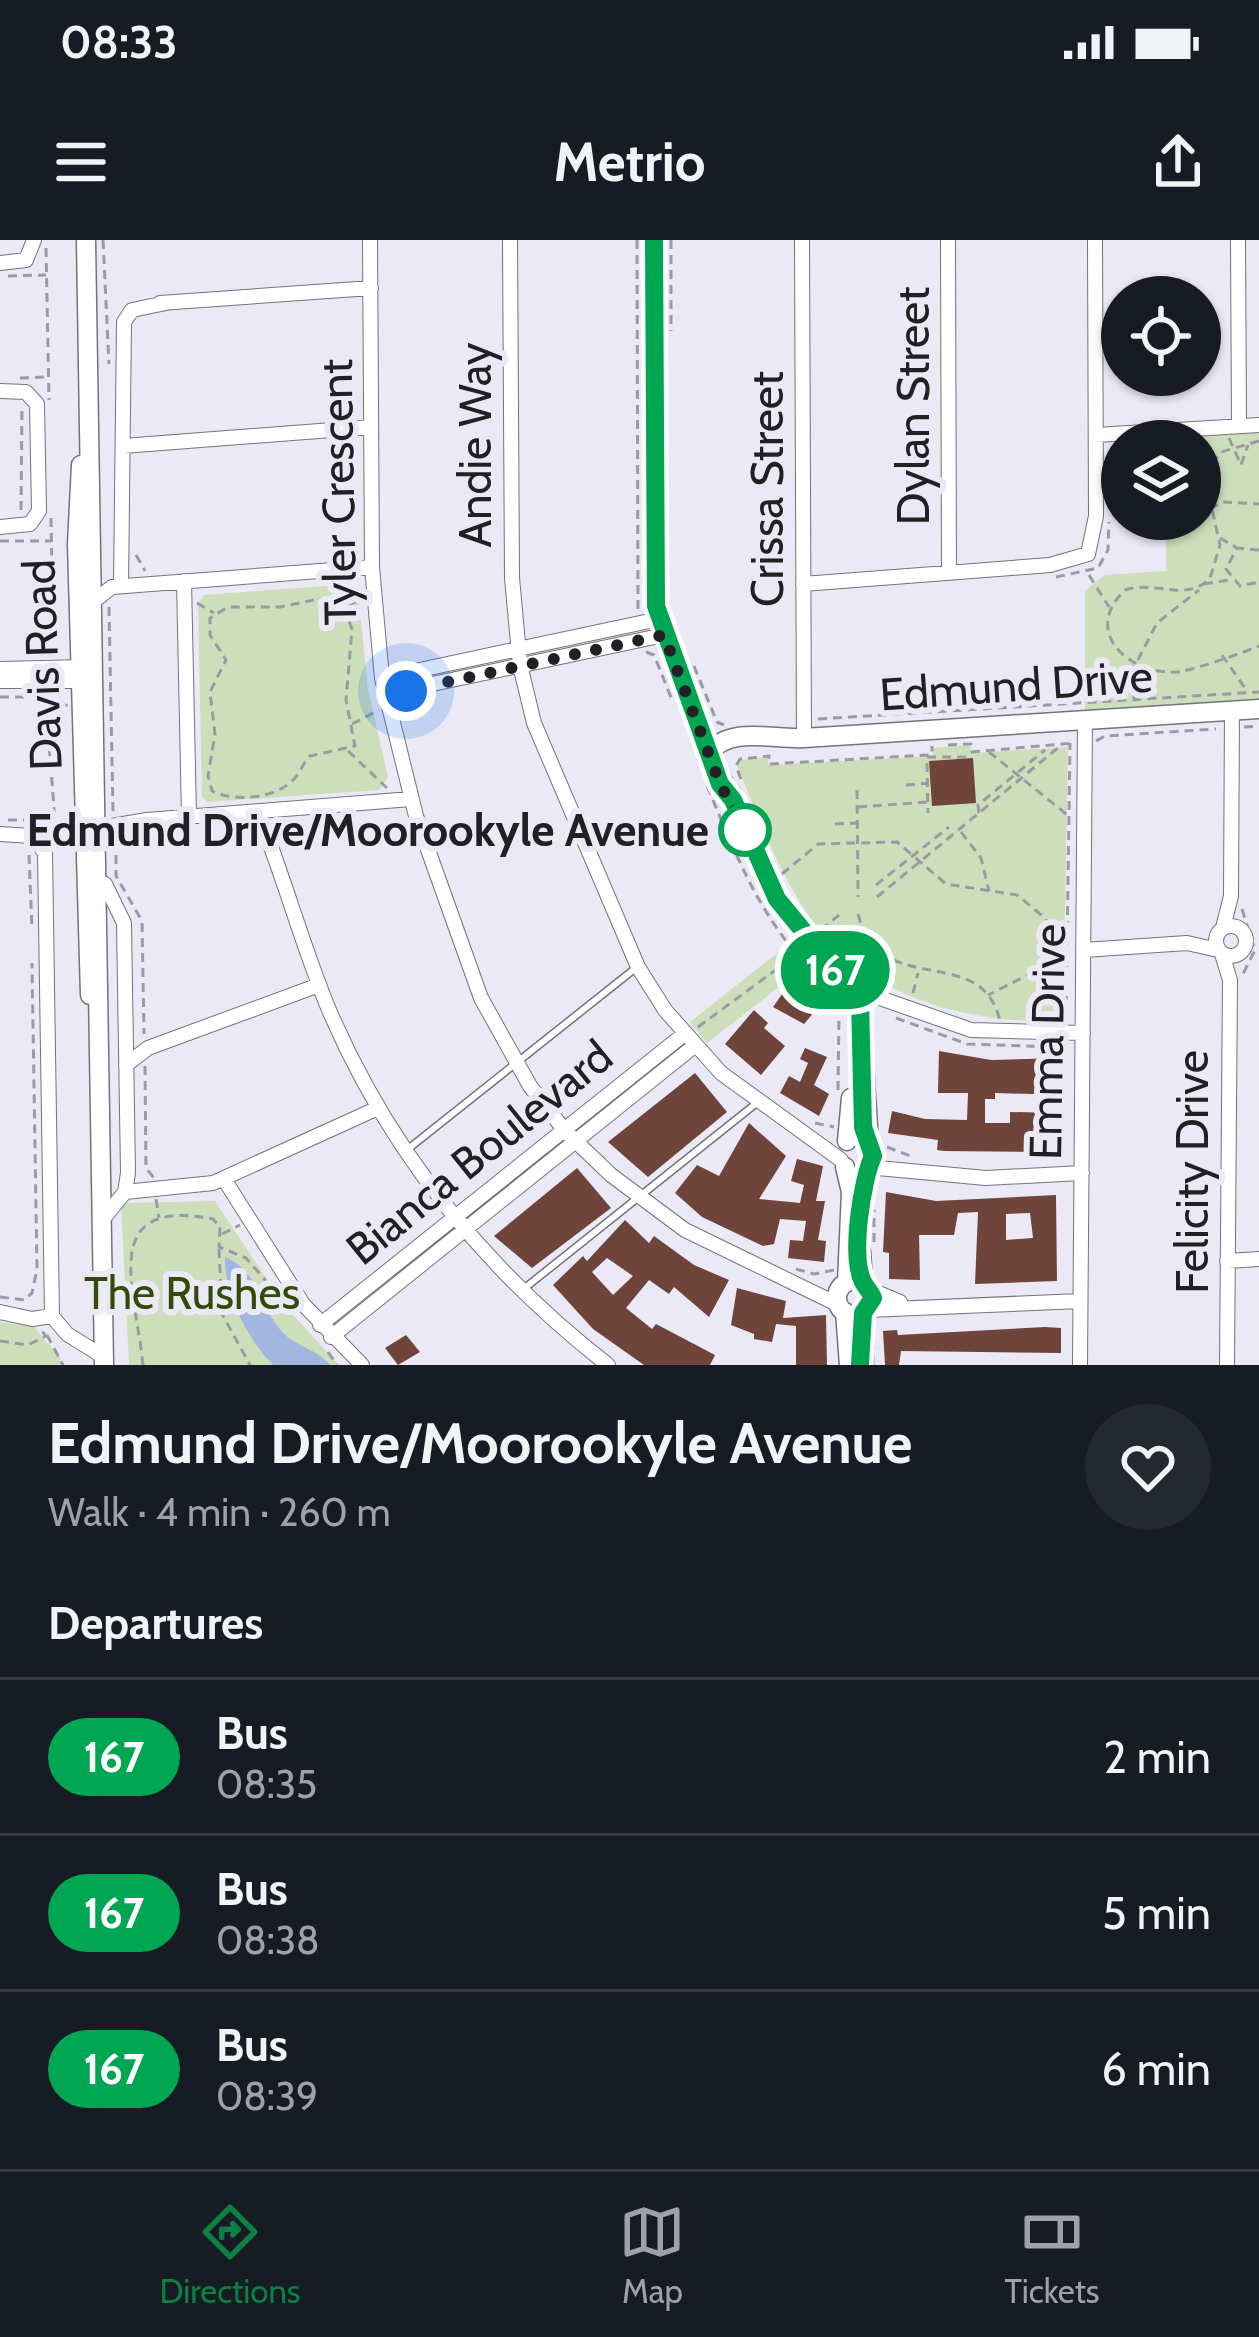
<!DOCTYPE html>
<html lang="en">
<head>
<meta charset="utf-8">
<style>
	:root { --surface:#171b24; --page:#242831; --text:#f1f3f6; --muted:#9ea1a6; --line:#363941; --accent:#0b8043 }
	body { margin:0; font-family:Cabin,sans-serif; background:var(--page); color:var(--text); height:100vh; display:flex; flex-direction:column; font-size:45px; white-space:nowrap }
	* { box-sizing:border-box; margin:0 }
	p { font-size:39px; color:var(--muted) }
	.icon { flex:none; width:66px; height:66px; fill:none; stroke:currentColor; stroke-width:2; stroke-linecap:round; stroke-linejoin:round }
	.map { position:relative; height:1125px; overflow:hidden }
	.details { display:flex; flex-direction:column; background:var(--surface); flex:1 }
	.details>* { flex:none }
	.badge { padding:0 24px; border-radius:39px; font-size:42px; line-height:78px }
	.fabs { position:absolute; left:1101px; top:36px; display:grid; gap:24px }
	.fabs a { display:grid; place-items:center; width:120px; height:120px; border-radius:50%; background:var(--surface); box-shadow:0 3px 9px #0004; font-size:60px }
	.you { position:absolute; width:60px; height:60px; margin:-30px; border:9px solid #fff; border-radius:50%; background:#1a73e8; box-shadow:0 0 0 18px #1a73e833 }
	.map>.badge { position:absolute; translate:-50% -50%; box-shadow:0 0 0 6px #fff }
	h2 { padding:0 48px; font-size:45px; line-height:108px }
	.round { display:grid; place-items:center; flex:none; width:126px; height:126px; border-radius:63px; background:var(--page) }
	.head { display:flex; align-items:center; justify-content:space-between; height:204px; padding:0 48px }
	h1 { font-size:57px; font-weight:800; line-height:90px }
	ul { padding:0; list-style:none }
	li { display:flex; align-items:center; gap:36px; height:156px; padding:0 48px; border-top:3px solid var(--line) }
	li div { flex:1 }
	li b { display:block; font-size:45px }
	li em { font-style:normal }
	li .badge { min-width:132px; font-weight:700; text-align:center }
	.status { display:flex; justify-content:space-between; align-items:center; height:84px; padding:0 60px; background:var(--surface); direction:ltr }
	.status svg { height:33px; fill:currentColor }
	header { display:flex; justify-content:space-between; align-items:center; height:156px; padding:0 48px; background:var(--surface); font-size:54px; font-weight:800 }
	.menu { display:flex; justify-content:space-around; align-items:center; height:168px; border-top:3px solid var(--line); background:var(--surface); font-size:33px; color:var(--muted) }
	.menu a { display:grid; justify-items:center; gap:6px }
	.menu .on { color:var(--accent) }
	.map>svg:first-child { display:block }
	.green { fill:#cddebb }
	.water { fill:#a2b7df }
	.building { fill:#6f443a; fill-rule:evenodd }
	.lines { fill:none; stroke-linecap:round; stroke-linejoin:round }
	.lane-casing { stroke:#74727d; stroke-width:9 }
	.street-casing { stroke:#74727d; stroke-width:16 }
	.secondary-casing { stroke:#74727d; stroke-width:21 }
	.path { stroke:#9c9aa3; stroke-width:3; stroke-dasharray:9 6; stroke-linecap:butt }
	.lane { stroke:#fff; stroke-width:6 }
	.street { stroke:#fff; stroke-width:14 }
	.secondary { stroke:#fff; stroke-width:18 }
	.line-casing { stroke:#fff; stroke-width:27 }
	.line { stroke:#00a651; stroke-width:18 }
	.walk { stroke:#212024; stroke-width:12; stroke-dasharray:0 21.6 }
	.stop-dot { fill:#fff; stroke:#00a651; stroke-width:6 }
	.labels { text-anchor:middle; dominant-baseline:central; stroke-width:12; stroke-linejoin:round; paint-order:stroke }
	.street-label { font-size:45px; fill:#212024; stroke:#ece9f6 }
	.stop-label { font-size:45px; font-weight:bold; fill:#212024; stroke:#ece9f6; text-anchor:end }
	.park-label { font-size:45px; fill:#334a08; stroke:#ece9f6 }
</style>
</head>
<body>
<div class="status"><b>08:33</b><svg viewBox="0 0 49 12"><path d="M0 12V9h3v3zM5 12V6h3v6zM10 12V3h3v9zM15 12V0h3v12zM26 1h20v11H26zM47 4h2v5h-2z"/></svg></div>
<header><svg class="icon" aria-label="menu" viewBox="0 0 24 24"><path d="M4 6h16M4 12h16M4 18h16"/></svg>Metrio<svg class="icon" aria-label="share" viewBox="0 0 24 24"><path d="M12 15V3M7 8l5-5 5 5M5 13v7h14v-7"/></svg></header>
<div class="map">
<svg width="1259" height="1125" viewBox="0 0 1259 1125">
	<rect width="100%" height="100%" fill="#ece9f6"/>
	<path class="green" d="M1259,192v267l-174,11v-119l19,-16 62,-4v-52h34v-78l-34,-4z
		M350,344l8,8 10,98 20,87 -9,13 -172,12 -5,-5 -4,-194 6,-8z
		M970,505l2,8 96,-6 -5,273c-94,6 -197,-23 -254,-104 -32,-46 -50,-99 -72,-150l4,-6 26,-3 2,8 164,-9v-8z
		M786,706l19,21 -98,76 -17,-21z
		M215,961l69,104 55,60h-210l-8,-162z
		M0,1082l34,5 26,30 1,8h-61z"/>
	<path class="water" d="M225,1017c38,16 35,59 65,82 15,10 27,11 40,26h-57c-25,-25 -49,-71 -48,-108z"/>
	<path class="building" d="M973,518l3,45 -44,3 -3,-45z
		M795,736l31,22 -22,26 -31,-17z
		M754,770l14,13 -4,5 21,18 -24,29 -36,-31z
		M805,808l22,9 -13,28 15,9 -10,22 -39,-23 9,-17 11,6 8,-19 -8,-4z
		M939,811l52,9 73,-2v37l-69,-2v6h-10v24h25v-11l51,1 -3,31 -11,2v6l-103,-1 -7,-1 1,-10 -50,-7 4,-22 33,8 42,1 1,-27h-30z
		M695,833l32,39 -79,65 -40,-35z
		M749,883l37,33 -27,43 41,4 4,-18 -13,-4 6,-22 26,7 -7,35h9l-7,39 8,1 -2,21 -36,-4 2,-18 13,1 3,-20 -26,-2 -6,25 -11,2 -61,-29 -27,-24 22,-28 22,11z
		M577,928l34,40 -79,60 -38,-32z
		M886,952l50,9 120,-6 1,86 -82,3 3,-72 -20,1 -4,22h-35l1,45 -31,-1v-26l-6,-1zM1030,973l3,25 -27,2v-26z
		M625,980l24,23 5,-7 40,29 35,15 -20,37 -35,-30 -5,7 -20,-14 -23,28 26,21 4,-5 59,31 -5,10h-66l-51,-36 -40,-44 30,-29 4,5zM607,1018l26,18 -20,19 -21,-23z
		M737,1048l49,13 -3,17 43,-3 1,50h-31v-39l-20,-2 -4,18 -18,-3v-5l-23,-9z
		M1045,1087l16,1v25l-160,-2 -2,14h-14l-2,-34 14,-1 1,5z
		M406,1095l14,17 -22,13 -13,-17z"/>
	<g class="lines">
		<defs>
			<path id="lane" d="M408,909l229,-182
				M521,1051l237,-189"/>
			<path id="street" d="M370,0l2,327 10,111 34,138 65,182 49,88 35,45 46,44 74,55 154,75
				M510,0l2,338 8,87 14,58 104,244 27,43 56,63 120,87
				M802,0l2,498
				M948,0l1,332
				M1238,0l1,186
				M0,23l26,-3 8,-20
				M160,63l211,-15
				M0,151l26,1 11,12 2,107 -9,13 -30,3
				M1096,195l163,-10
				M123,206l248,-19
				M184,341l5,235
				M803,344l247,-19 38,-11 8,-38 -1,-276
				M121,346l3,-264 8,-12 34,-7
				M94,361l18,-14 260,-20
				M0,429l85,-2
				M382,438l277,-59
				M0,441h85
				M385,454l279,-59
				M258,572c26,65 44,133 71,198 61,142 157,260 279,355
				M88,590l59,-10 264,-21
				M0,594l32,2 13,17 7,463 15,18 37,23
				M92,639l13,5 19,39 4,250 -3,19 -22,27
				M1216 701a15 15 0 1 1 30 0a15 15 0 1 1-30 0Z
				M1223,688l8,-32 1,-186
				M1084,710l103,-7 31,7
				M1222,714l8,26 -3,385
				M850,767l27,-10 94,33 112,3
				M126,825l22,-17 171,-63
				M867,927l119,11 96,-5
				M224,939l79,125 59,61
				M125,952l88,-9 165,-75
				M1227,1021l32,-2
				M871,1050l29,12
				M868,1070l212,-9
				M0,1072l32,7 20,-3
				M320,1085l363,-290
				M331,1097l362,-290
				M1080,1125l5,-645"/>
			<path id="secondary" d="M86,0l18,1125
				M654,0l2,366 52,148 25,46
				M81,225l-4,79 13,451
				M708,514c21,-29 65,-14 96,-16l455,-29
				M732,553l45,106 83,101 9,143
				M847,901l4,-43
				M845,927l6,25 -4,90
				M860,965l6,-37
				M861,1011l2,31
				M837 1058a18 18 0 1 1 36 0a18 18 0 1 1-36 0Z
				M845,1072l4,53"/>
		</defs>
		<use href="#lane" class="lane-casing"/>
		<use href="#street" class="street-casing"/>
		<use href="#secondary" class="secondary-casing"/>
		<path class="path" d="M103,0l6,124
			M637,0l1,373
			M671,0v91
			M46,8l3,152
			M8,36l38,-1
			M20,138l26,-1
			M1229,198l12,27 7,-20
			M1259,201l-38,11 -17,21 16,72 -10,33c-22,25 -56,2 -85,12 -44,42 4,85 52,82 14,-1 68,-20 82,-26
			M1210,269l12,-7 37,2
			M21,270l1,-104
			M51,278l2,113 7,26
			M1220,298l17,10
			M0,301h51
			M1259,310l-22,-2 -11,21 14,17 19,-4
			M136,315l9,16
			M1089,335l20,32
			M1056,337l42,-9 10,-18 1,-28
			M1204,344l25,-4
			M339,361l3,-20
			M197,363l17,10
			M109,367l4,206
			M344,367l8,22 -6,71 9,46 -45,10c-7,7 -10,18 -18,25 -18,18 -58,21 -80,10l-4,-15 7,-42 -5,-42 16,-32 -16,-25v-17l18,-11h52l43,-9 21,9 15,-7
			M646,412l8,3 18,45
			M1222,415l25,36
			M694,426l23,56 7,3
			M0,457h41l28,9
			M1134,459l3,-33
			M1117,460l40,-77 42,-33
			M400,466l26,-6
			M818,479l441,-27
			M352,484l27,-14
			M1244,487l15,-1
			M1096,501l9,-5 111,-7
			M948,505l23,-1 1,8 102,-9
			M348,511l39,37
			M989,512l81,65
			M927,517h44
			M927,523l1,50
			M741,539l-5,-13 4,-7 29,-3v8l158,-9 5,-1v-8
			M906,545l23,-2
			M707,546c31,73 56,142 117,195
			M857,550l1,107
			M858,567l70,-5
			M979,573l-1,-8 67,-55
			M8,580h48
			M835,584l22,-1
			M961,592l20,26 8,33
			M116,600v36l26,45 2,113
			M116,601l37,-7
			M57,606l-9,-114 12,-35
			M29,615l3,74
			M782,634l36,-30 79,-2 49,42 71,11 29,24 5,28 -9,21 -54,27
			M876,645l73,-58
			M877,657l182,-150
			M1242,669l13,41 -13,26
			M858,674c23,88 123,26 142,107
			M821,690l18,-15
			M826,697l13,-10
			M1044,729l26,1
			M871,736l13,8
			M913,753l5,-20
			M896,778l71,26 94,3
			M1066,780l4,-277
			M698,787l98,-72
			M145,826l1,102 8,10
			M838,850l1,-75
			M815,883l19,4
			M887,907l26,10
			M156,959l3,19
			M222,994l18,-9
			M874,1002v-32
			M219,1009l3,65 28,51
			M796,1029l18,5 20,-4
			M0,1057l24,3 8,-7 5,-24 -5,-306
			M47,1095l16,30
			M0,1101l28,4 18,-9 -6,-7
			M328,1112l9,13
			M143,1125c-7,-74 -47,-169 70,-146l7,8 -1,20 27,11 40,46
			M873,1125v-41"/>
		<use href="#lane" class="lane"/>
		<use href="#street" class="street"/>
		<use href="#secondary" class="secondary"/>
	</g>
	<g class="lines">
		<defs>
			<path id="line" d="M654,0l2,366 64,178 13,16 44,99 83,101 3,127 10,29c-11,24 -23,100 -10,126 3,6 8,10 10,16l-10,15 -3,52"/>
		</defs>
		<use href="#line" class="line-casing"/>
		<use href="#line" class="line"/>
		<path class="walk" d="M406,451l258,-56 56,149 25,46"/>
	</g>
	<circle class="stop-dot" cx="745" cy="590" r="24"/>
	<g class="labels">
		<g class="street-label">
			<text transform="translate(913 166) rotate(-90)">Dylan Street</text>
			<text transform="translate(475 205) rotate(-90)">Andie Way</text>
			<text transform="translate(767 249) rotate(-90)">Crissa Street</text>
			<text transform="translate(338 252) rotate(-91)">Tyler Crescent</text>
			<text transform="translate(42 425) rotate(-92)">Davis Road</text>
			<text transform="translate(1016 445) rotate(-4)">Edmund Drive</text>
			<text transform="translate(1047 802) rotate(-89)">Emma Drive</text>
			<text transform="translate(479 912) rotate(-39)">Bianca Boulevard</text>
			<text transform="translate(1192 932) rotate(-90)">Felicity Drive</text>
		</g>
		<g class="stop-label">
			<text x="709" y="590">Edmund Drive/Moorookyle Avenue</text>
		</g>
		<g class="park-label">
			<text x="192" y="1053">The Rushes</text>
		</g>
	</g>
</svg>
<div class="fabs">
<a><svg class="icon" aria-label="locate" viewBox="0 0 24 24"><circle cx="12" cy="12" r="6"/><path d="M12 2v4M12 18v4M2 12h4M18 12h4"/></svg></a>
<a><svg class="icon" aria-label="layers" viewBox="0 0 24 24"><path d="M12 4l9 5-9 5-9-5zM3 14l9 5 9-5"/></svg></a>
</div>
<div class="you" style="left:406px;top:451px"></div>
<b class="badge" style="left:835px;top:730px;background:#00a651;color:#fff">167</b>
</div>
<section class="details">
<div class="head"><div><h1>Edmund Drive/Moorookyle Avenue</h1><p>Walk · 4 min · 260 m</p></div><a class="round"><svg class="icon" aria-label="heart" viewBox="0 0 24 24"><path d="M12 20l-8-8c-3-5 5-10 8-4 3-6 11-1 8 4z"/></svg></a></div>
<h2>Departures</h2>
<ul>
<li><span class="badge" style="background:#00a651;color:#fff">167</span><div><b>Bus</b><p>08:35</p></div><em>2 min</em></li>
<li><span class="badge" style="background:#00a651;color:#fff">167</span><div><b>Bus</b><p>08:38</p></div><em>5 min</em></li>
<li><span class="badge" style="background:#00a651;color:#fff">167</span><div><b>Bus</b><p>08:39</p></div><em>6 min</em></li>
</ul>
</section>
<nav class="menu">
<a class="on"><svg class="icon" aria-label="directions" viewBox="0 0 24 24"><path d="M12 3l9 9-9 9-9-9zM9 14v-3h6M13 9l2 2-2 2"/></svg>Directions</a>
<a><svg class="icon" aria-label="map" viewBox="0 0 24 24"><path d="M3 6l6-2 6 2 6-2v14l-6 2-6-2-6 2zM9 4v14M15 6v14"/></svg>Map</a>
<a><svg class="icon" aria-label="tickets" viewBox="0 0 24 24"><path d="M3 7h18v10H3zM15 7v10"/></svg>Tickets</a>
</nav>
</body>
</html>
